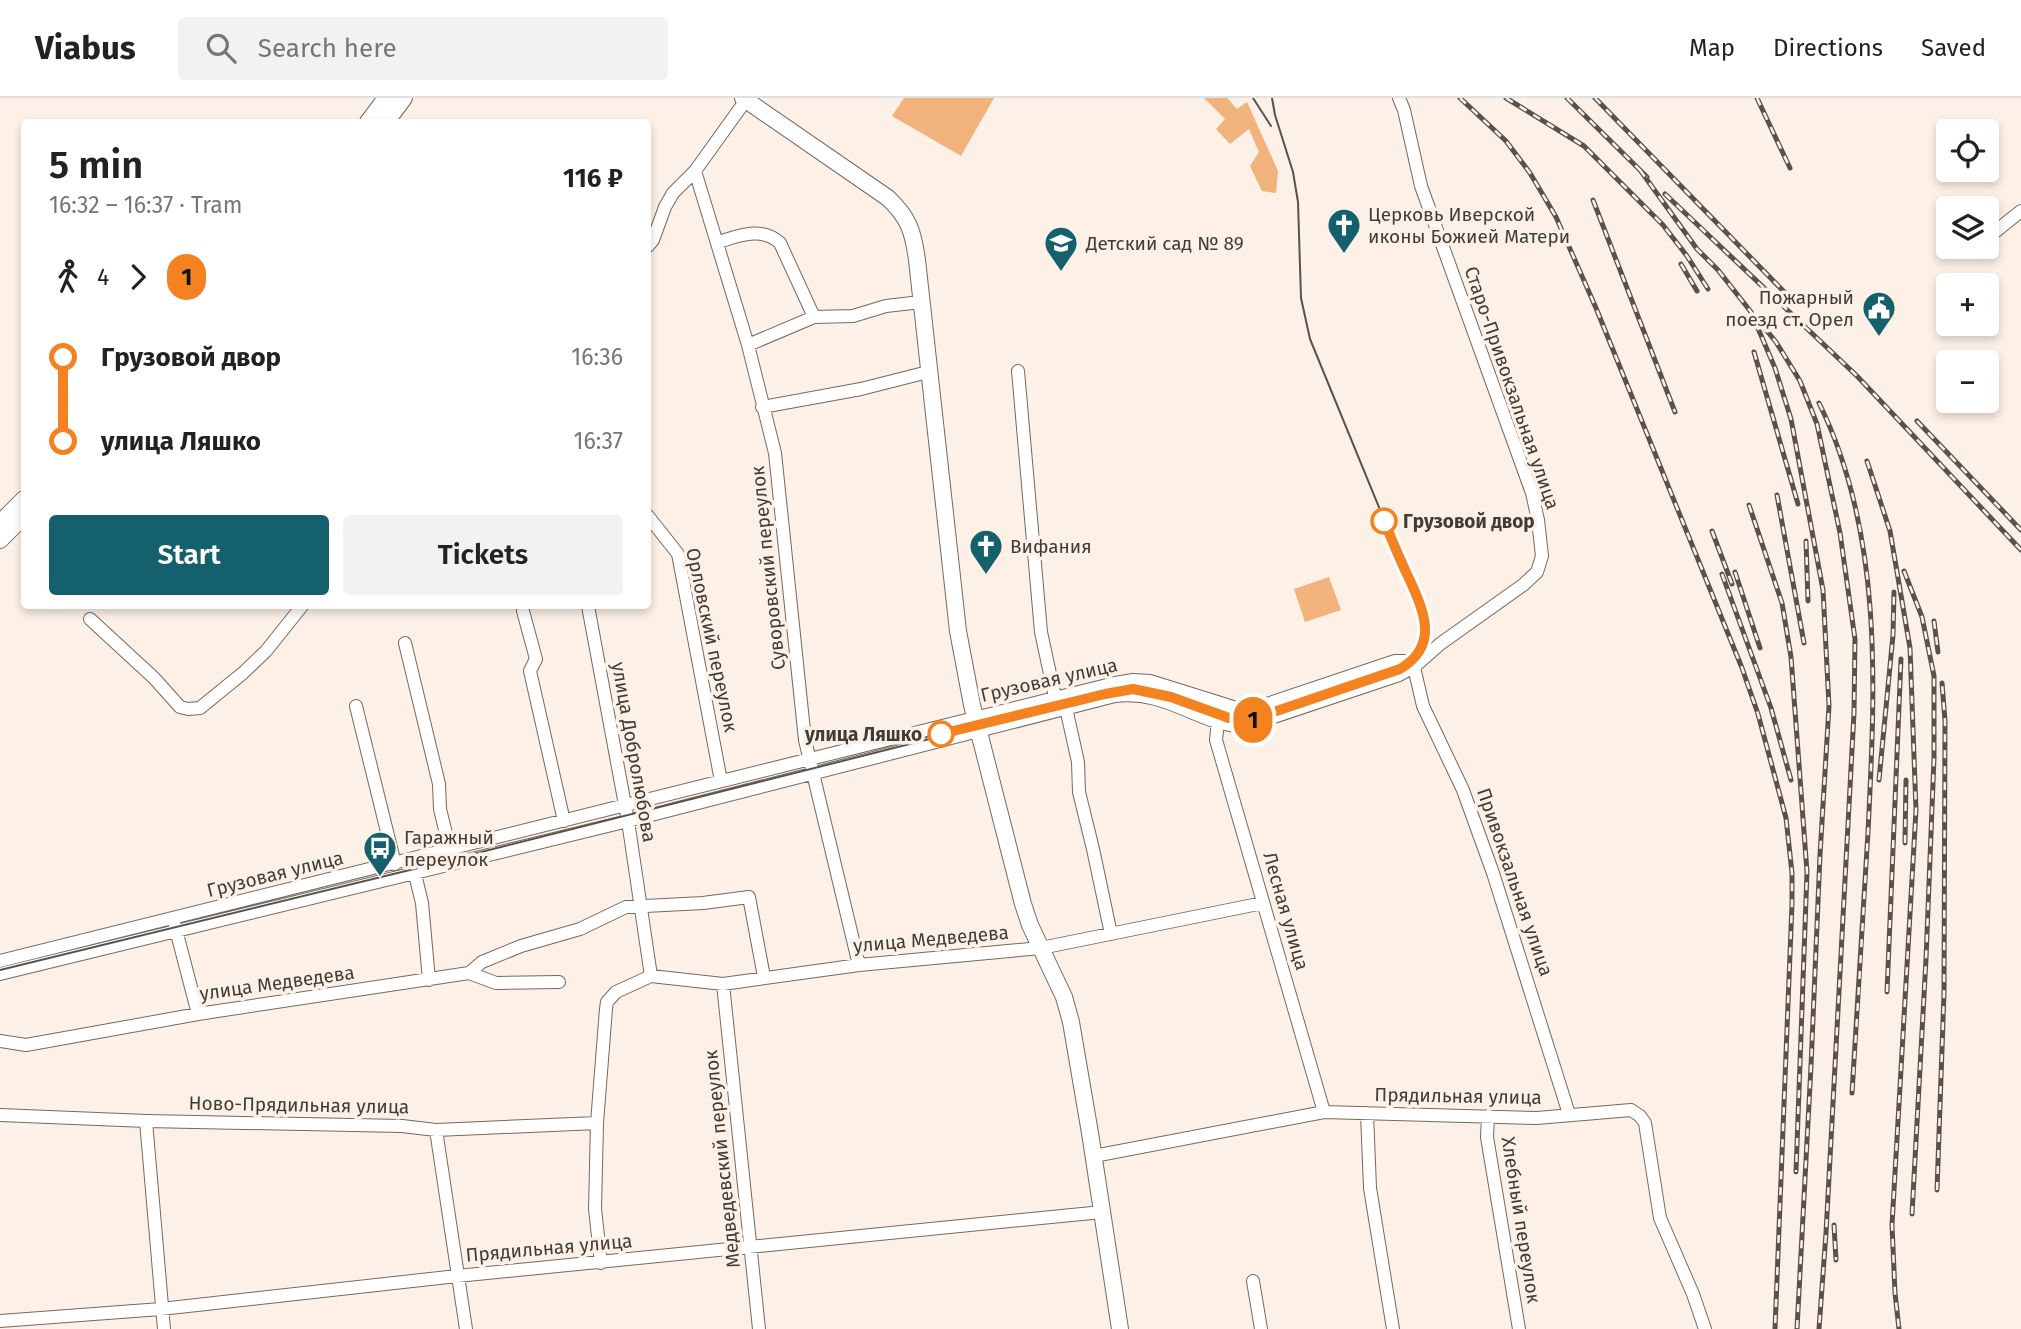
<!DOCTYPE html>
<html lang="en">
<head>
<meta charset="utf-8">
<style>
	:root { --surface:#fff; --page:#f2f2f2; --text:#222; --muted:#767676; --line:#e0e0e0; --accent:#15606d }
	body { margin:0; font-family:"Fira Sans",sans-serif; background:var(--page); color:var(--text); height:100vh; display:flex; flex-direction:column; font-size:26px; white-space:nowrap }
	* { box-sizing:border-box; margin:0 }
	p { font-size:23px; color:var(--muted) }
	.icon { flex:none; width:38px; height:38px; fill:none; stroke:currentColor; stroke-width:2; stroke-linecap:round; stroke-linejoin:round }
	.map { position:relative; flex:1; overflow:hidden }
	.drawer { position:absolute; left:21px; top:21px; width:630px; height:490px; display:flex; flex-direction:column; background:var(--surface); border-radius:7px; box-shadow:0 4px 10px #0003 }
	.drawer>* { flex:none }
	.badge { padding:0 14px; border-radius:23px; font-size:24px; line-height:46px }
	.controls { position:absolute; left:1936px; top:21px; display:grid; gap:14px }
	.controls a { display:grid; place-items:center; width:63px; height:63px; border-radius:7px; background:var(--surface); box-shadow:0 4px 10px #0003; font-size:35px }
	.map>.badge { position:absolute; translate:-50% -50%; box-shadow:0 0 0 4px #fff }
	.legs { display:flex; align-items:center; gap:10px; height:77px; padding:0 28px; font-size:23px }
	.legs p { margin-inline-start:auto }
	.head { display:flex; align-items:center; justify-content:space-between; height:119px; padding:0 28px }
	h1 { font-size:38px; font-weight:600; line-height:52px }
	.cta { display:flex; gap:14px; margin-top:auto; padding:14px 28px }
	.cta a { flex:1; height:80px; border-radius:7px; background:var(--accent); color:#fff; font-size:28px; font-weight:600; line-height:80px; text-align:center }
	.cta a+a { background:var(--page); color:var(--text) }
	ul { padding:0 28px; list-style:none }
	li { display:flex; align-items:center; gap:24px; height:84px; font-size:26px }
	li i { display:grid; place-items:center; width:10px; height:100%; margin:0 9px; background:currentColor }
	li i::after { content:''; width:18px; height:18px; margin:-9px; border:5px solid; border-radius:50%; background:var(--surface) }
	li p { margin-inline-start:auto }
	li:first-child i { background:linear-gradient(#0000 50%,currentColor 0) }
	li:last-child i { background:linear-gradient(currentColor 50%,#0000 0) }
	header { display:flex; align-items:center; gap:42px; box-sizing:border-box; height:98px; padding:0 35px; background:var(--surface); border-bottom:2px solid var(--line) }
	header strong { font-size:33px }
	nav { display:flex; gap:38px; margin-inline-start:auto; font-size:24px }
	.search { width:490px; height:63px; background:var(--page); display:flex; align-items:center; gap:18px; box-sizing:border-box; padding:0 24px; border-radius:7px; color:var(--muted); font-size:26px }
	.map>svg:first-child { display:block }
	.green { fill:#f1b27b }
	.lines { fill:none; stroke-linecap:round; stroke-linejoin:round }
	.minor-casing { stroke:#736961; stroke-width:14 }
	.major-casing { stroke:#736961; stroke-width:18 }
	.minor { stroke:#fff; stroke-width:12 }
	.major { stroke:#fff; stroke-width:16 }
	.tram { stroke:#57524d; stroke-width:2 }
	.rail-casing { stroke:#57524d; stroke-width:5 }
	.rail { stroke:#fdf1e7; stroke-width:2.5; stroke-dasharray:8; stroke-linecap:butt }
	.line-1-casing { stroke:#fff; stroke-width:16 }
	.line-1 { stroke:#f58220; stroke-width:10 }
	.stop-1-dot { fill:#fff; stroke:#f58220; stroke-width:3.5 }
	.labels { text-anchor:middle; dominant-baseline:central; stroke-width:7; stroke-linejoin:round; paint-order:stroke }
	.poi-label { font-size:19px; fill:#403c38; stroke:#fdf1e7; text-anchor:start }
	.street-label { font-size:19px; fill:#403c38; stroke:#fdf1e7 }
	.stop-label { font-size:19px; font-weight:bold; fill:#403c38; stroke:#fdf1e7; text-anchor:start }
</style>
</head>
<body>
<header>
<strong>Viabus</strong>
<div class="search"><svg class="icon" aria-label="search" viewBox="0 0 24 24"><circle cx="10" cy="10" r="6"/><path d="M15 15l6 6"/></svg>Search here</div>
<nav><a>Map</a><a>Directions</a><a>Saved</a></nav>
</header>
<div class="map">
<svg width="2021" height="1231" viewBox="0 0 2021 1231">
	<rect width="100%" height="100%" fill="#fdf1e7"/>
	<path class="green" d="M904,0h90l-33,58 -69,-40z
		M1204,0h23l10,11 10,-7 31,69 -2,22 -14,-2 -12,-25 9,-14 -10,-23 -19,15 -14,-15 9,-10z
		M1329,479l12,33 -36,12 -11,-33z"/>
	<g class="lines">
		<defs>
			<path id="minor" d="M695,73l53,174 27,108 30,287 54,225
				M1986,141l35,-28
				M718,144c21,-6 43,-16 62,1l34,74
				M648,148l5,-6 12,-33 8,-14 22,-22 51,-71
				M1976,150l1,-1
				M748,247l66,-28 39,-1 33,-10 35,-4
				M1018,273l23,261 14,65
				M762,309l99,-18 67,-17
				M648,418l30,38 43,227
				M588,508l40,215 23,155
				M523,513l13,48 -6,12 34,150
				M90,521l64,59 26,29 8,2 12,-1 43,-35 23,-22 36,-45
				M405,545l34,141 1,25 10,41
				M1414,569l9,39 40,84 30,83 76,241
				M356,608l39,158
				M1066,610l12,54 1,30 14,57 18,85
				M1218,623l-2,19 108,372
				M413,768l9,37 7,77
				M175,828l23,88
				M0,863l1115,-278 18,-3 17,1 96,30 149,-50h10l9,6
				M469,875l13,-11 39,-16 59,-17 46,-22 77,-4 46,-6 15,80
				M0,876l628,-153 487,-125c54,-7 88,33 132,30l152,-51 15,-8 26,-23 83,-59 14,-13 5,-16 -4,-36 -6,-27 -111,-307 -17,-76 -5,-12
				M723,886l36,345
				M0,943l26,4 172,-31 271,-41 27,10 63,-1
				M1367,1015l3,75 23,141
				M0,1017l146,6 256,5 34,4 161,-7
				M1488,1018l-1,21 32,192
				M146,1023l18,208
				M436,1032l30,199
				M1094,1058l230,-44 213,6 94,-8 9,6 5,7 15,95 33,76 12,35
				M601,1165l-6,-54 2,-86 9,-114 1,-7 9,-10 35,-16 72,8 136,-19 182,-17 222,-45
				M1253,1183l8,48
				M0,1223l161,-12 296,-33 645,-64"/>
			<path id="major" d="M743,0l145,100c21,20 25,33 29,62l41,371 14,74 51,199 7,21 34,72 7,25 19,111 30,196
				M368,24l18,-24
				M386,24l18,-24
				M0,425l24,-24
				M0,442l24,-24"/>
		</defs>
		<use href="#minor" class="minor-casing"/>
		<use href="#major" class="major-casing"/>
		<use href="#minor" class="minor"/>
		<use href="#major" class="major"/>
		<path class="tram" d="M1253,0l18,28
			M0,872l414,-101 702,-177c34,-5 63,8 94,19 12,5 24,11 37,10l144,-47c26,-12 37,-28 33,-57l-114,-278 -9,-41 -3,-96 -5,-30 -18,-57 -3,-17"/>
		<defs>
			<path id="rail" d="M1460,0l46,43 24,32 26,44 40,91 146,360 16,46 28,104 6,55v31l-17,425
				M1506,0l78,48 79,79 24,31 21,33
				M1567,0l80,79
				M1595,0l200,205
				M1757,0l33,70
				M1640,72l57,79 21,21 33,42 24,56 16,51 32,171 6,116 -9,149 -9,211 -14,263
				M1665,96l192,182 164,174
				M1593,102l82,212
				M1681,166l16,27
				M1763,228l13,16 24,39 17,43 23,109 15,106 -1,74 -28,520 -7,96
				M1754,254l44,152
				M1819,305c65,132 56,287 49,429 -5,87 -10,174 -16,261
				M1917,323l104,109
				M1867,363l23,70 20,117 6,162 -24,415 3,68 4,36
				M1777,397l27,148
				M1749,407l33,98 9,54 16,215 -11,300
				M1712,433l20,53
				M1806,443l2,60
				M1904,473l18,46 12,59v82l-8,201 -14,255
				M1735,474l25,76
				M1722,476l49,134 20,72
				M1934,523l4,31
				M1879,682l14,-145 1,-43
				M1905,745l1,-63
				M1887,894l14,-333
				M1937,1092l7,-197 1,-272 -3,-38
				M1834,1127l2,35"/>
		</defs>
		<use href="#rail" class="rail-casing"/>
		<use href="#rail" class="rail"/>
	</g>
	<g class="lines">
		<defs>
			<path id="line-1" d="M941,636l164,-40 28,-5 38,8 58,21 18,3 153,-52c42,-25 22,-62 6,-97 -8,-17 -15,-34 -22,-51"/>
		</defs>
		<use href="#line-1" class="line-1-casing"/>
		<use href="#line-1" class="line-1"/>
	</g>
	<defs>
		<symbol id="church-pin" viewBox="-11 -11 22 30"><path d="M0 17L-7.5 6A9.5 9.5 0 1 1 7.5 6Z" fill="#15606d" stroke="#fdf1e7"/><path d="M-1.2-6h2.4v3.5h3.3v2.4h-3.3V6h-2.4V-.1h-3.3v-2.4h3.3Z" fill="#fff"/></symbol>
		<symbol id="school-pin" viewBox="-11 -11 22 30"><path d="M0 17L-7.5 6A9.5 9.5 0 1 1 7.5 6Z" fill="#15606d" stroke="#fdf1e7"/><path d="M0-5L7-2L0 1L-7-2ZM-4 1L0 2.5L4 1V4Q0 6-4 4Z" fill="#fff"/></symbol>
		<symbol id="civic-pin" viewBox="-11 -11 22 30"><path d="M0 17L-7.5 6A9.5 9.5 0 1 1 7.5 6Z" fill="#15606d" stroke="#fdf1e7"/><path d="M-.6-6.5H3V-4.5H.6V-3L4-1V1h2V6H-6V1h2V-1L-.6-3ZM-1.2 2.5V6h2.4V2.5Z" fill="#fff"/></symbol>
		<symbol id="bus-pin" viewBox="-11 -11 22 30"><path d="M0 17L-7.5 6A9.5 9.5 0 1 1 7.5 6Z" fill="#15606d" stroke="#fdf1e7"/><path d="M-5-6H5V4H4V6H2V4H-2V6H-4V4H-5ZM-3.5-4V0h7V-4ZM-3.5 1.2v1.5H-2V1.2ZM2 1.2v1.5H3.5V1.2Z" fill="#fff"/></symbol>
	</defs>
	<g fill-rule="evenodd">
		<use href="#church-pin" x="1325" y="108" width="38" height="52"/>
		<use href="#school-pin" x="1042" y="126" width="38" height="52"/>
		<use href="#civic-pin" x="1860" y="191" width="38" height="52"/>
		<use href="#church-pin" x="967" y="429" width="38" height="52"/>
		<use href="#bus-pin" x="361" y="731" width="38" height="52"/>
	</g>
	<g class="stop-1-dot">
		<circle cx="1384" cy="423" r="12"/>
		<circle cx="941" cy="636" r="12"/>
	</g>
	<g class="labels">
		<g class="poi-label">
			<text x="1368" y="116">Церковь Иверской<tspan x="1368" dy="22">иконы Божией Матери</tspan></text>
			<text x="1086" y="145">Детский сад № 89</text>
			<text x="1854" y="199" text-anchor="end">Пожарный<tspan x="1854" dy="22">поезд ст. Орел</tspan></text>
			<text x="1010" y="448">Вифания</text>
			<text x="404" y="739">Гаражный<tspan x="404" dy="22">переулок</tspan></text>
		</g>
		<g class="street-label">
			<text transform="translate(1512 290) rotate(71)">Старо-Привокзальная улица</text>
			<text transform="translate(768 470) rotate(-96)">Суворовский переулок</text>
			<text transform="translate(712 542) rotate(78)">Орловский переулок</text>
			<text transform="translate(1049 582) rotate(-13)">Грузовая улица</text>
			<text transform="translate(634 654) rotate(80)">улица Добролюбова</text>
			<text transform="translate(275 776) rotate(-14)">Грузовая улица</text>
			<text transform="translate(1515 784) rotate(71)">Привокзальная улица</text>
			<text transform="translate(1286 813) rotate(74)">Лесная улица</text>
			<text transform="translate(931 841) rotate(-5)">улица Медведева</text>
			<text transform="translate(277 885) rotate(-8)">улица Медведева</text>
			<text transform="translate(1458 998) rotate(1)">Прядильная улица</text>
			<text transform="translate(299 1007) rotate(1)">Ново-Прядильная улица</text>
			<text transform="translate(722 1061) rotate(-96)">Медведевский переулок</text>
			<text transform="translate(1521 1122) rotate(81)">Хлебный переулок</text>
			<text transform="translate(549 1150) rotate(-5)">Прядильная улица</text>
		</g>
		<g class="stop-label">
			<text x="1403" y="423">Грузовой двор</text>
			<text x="922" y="636" text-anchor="end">улица Ляшко</text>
		</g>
	</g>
</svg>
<div class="controls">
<a><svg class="icon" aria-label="locate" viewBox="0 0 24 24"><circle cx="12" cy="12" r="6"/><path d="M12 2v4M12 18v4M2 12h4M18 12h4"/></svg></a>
<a><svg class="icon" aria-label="layers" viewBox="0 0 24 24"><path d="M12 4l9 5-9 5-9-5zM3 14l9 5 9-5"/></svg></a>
<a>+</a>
<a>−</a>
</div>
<b class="badge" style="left:1253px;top:622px;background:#f58220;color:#111">1</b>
<section class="drawer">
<div class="head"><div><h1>5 min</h1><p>16:32 – 16:37 · Tram</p></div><b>116 ₽</b></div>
<div class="legs"><svg class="icon" aria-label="walk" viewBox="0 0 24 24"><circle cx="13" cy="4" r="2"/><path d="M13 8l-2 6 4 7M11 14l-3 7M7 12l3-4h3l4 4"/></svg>4<svg class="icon" aria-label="forward" viewBox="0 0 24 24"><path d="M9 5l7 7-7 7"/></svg><b class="badge" style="background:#f58220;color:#111">1</b></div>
<ul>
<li><i style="color:#f58220"></i><b>Грузовой двор</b><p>16:36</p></li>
<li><i style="color:#f58220"></i><b>улица Ляшко</b><p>16:37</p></li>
</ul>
<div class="cta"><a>Start</a><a>Tickets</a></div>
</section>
</div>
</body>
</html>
